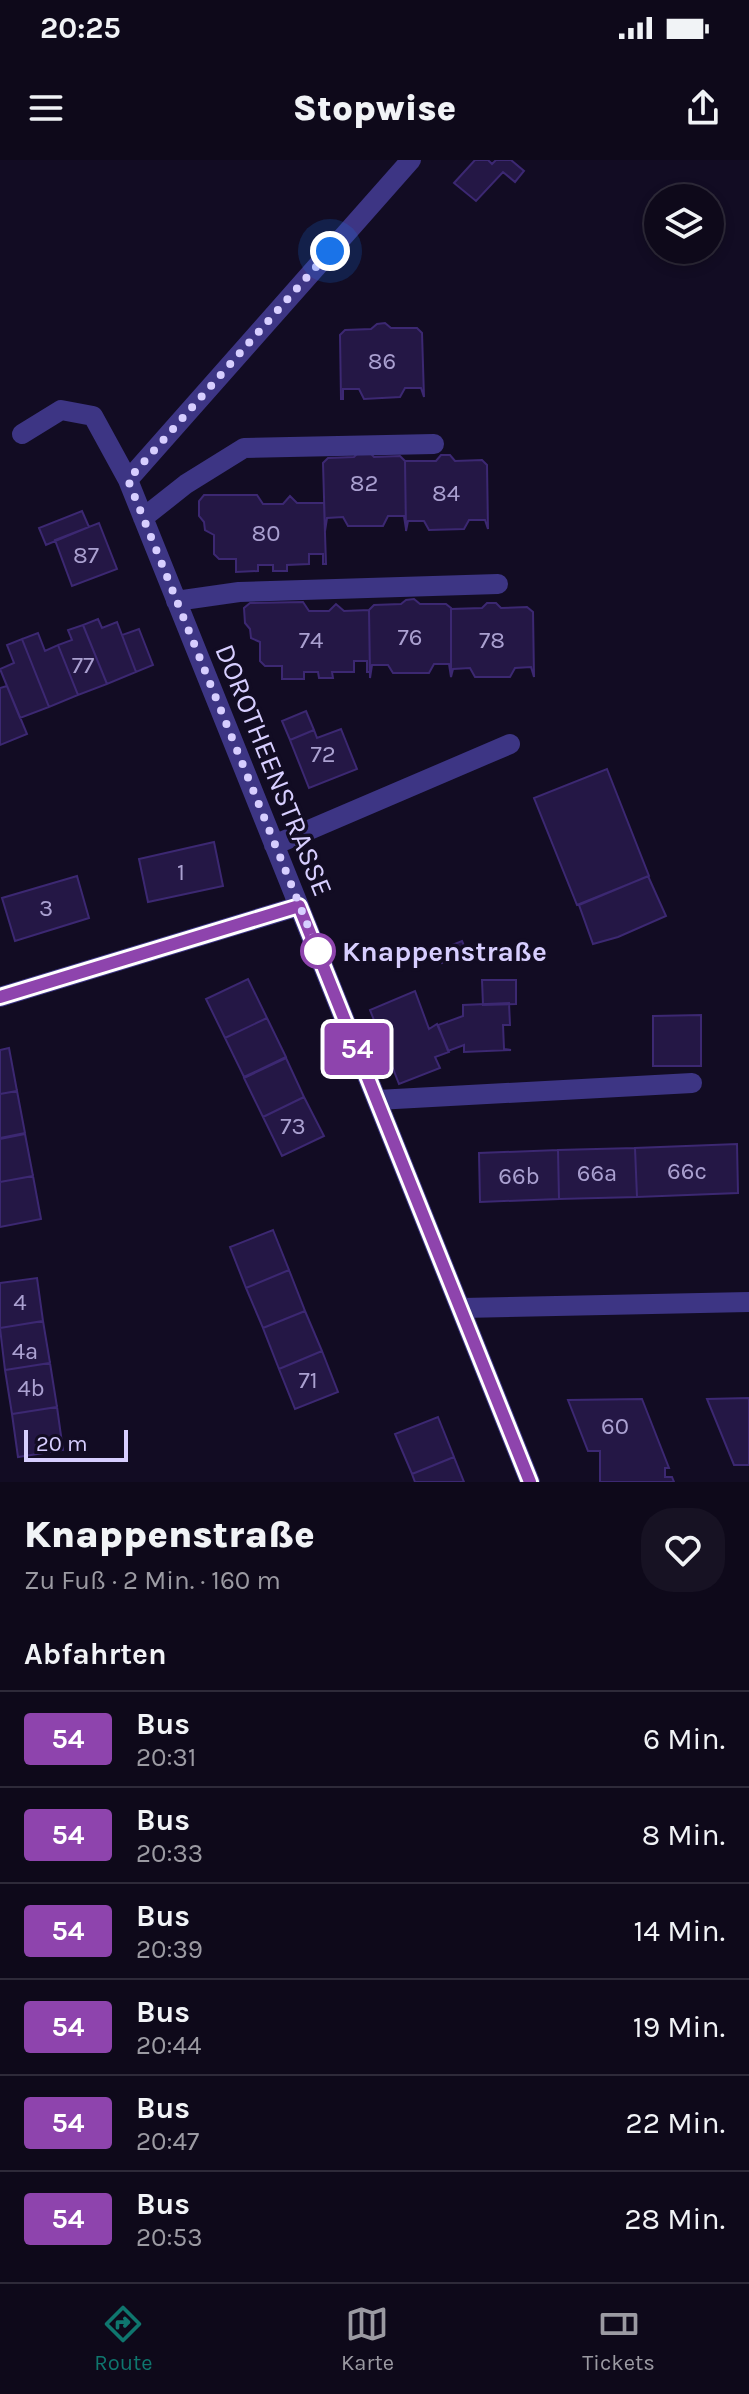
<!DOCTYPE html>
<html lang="de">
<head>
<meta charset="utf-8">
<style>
	:root { --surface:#0e091a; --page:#171223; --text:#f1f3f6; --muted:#9b9aa2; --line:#2e2a39; --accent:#0f766e }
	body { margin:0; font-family:Karla,sans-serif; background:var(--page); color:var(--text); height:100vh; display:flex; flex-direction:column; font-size:30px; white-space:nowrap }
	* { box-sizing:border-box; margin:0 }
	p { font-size:26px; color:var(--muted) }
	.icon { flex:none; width:44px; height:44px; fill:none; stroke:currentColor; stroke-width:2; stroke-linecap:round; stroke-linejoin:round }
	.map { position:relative; height:1322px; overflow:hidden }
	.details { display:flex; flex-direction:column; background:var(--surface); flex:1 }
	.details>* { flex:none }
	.badge { padding:0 16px; border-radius:6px; font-size:28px; line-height:52px }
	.buttons { position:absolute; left:644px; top:24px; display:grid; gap:16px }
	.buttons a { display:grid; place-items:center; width:80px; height:80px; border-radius:50%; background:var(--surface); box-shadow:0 4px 12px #0003,0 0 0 2px var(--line); font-size:40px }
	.scale { position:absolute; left:24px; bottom:20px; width:104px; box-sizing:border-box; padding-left:8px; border:4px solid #d7ceff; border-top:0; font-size:22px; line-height:28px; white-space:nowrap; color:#d7ceff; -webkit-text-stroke:6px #120c23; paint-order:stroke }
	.you { position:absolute; width:40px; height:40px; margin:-20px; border:6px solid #fff; border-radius:50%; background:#1a73e8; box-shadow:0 0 0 12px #1a73e833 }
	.map>.badge { position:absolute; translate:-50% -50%; box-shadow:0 0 0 4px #fff }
	h2 { padding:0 24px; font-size:30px; line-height:72px }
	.round { display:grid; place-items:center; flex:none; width:84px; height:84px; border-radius:32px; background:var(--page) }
	.summary { display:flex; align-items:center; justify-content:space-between; height:136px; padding:0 24px }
	h1 { font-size:38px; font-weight:800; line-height:60px }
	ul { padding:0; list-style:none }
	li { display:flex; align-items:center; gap:24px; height:96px; padding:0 24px; border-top:2px solid var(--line) }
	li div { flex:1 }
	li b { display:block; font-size:30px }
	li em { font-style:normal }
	li .badge { min-width:88px; font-weight:700; text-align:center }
	.status { display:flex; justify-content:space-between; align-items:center; height:56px; padding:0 40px; background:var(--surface); direction:ltr }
	.status svg { height:22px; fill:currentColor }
	header { display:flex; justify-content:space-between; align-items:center; height:104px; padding:0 24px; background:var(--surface); font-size:36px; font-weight:800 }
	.tabs { display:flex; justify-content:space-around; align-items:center; height:112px; border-top:2px solid var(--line); background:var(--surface); font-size:22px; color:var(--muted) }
	.tabs a { display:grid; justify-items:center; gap:4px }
	.tabs .current { color:var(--accent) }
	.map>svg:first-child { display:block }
	.building { fill:#241745; stroke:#3c2872; stroke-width:2 }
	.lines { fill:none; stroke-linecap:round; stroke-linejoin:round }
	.minor { stroke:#3d3584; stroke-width:20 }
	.line-casing { stroke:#fff; stroke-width:18 }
	.line { stroke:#8e44ad; stroke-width:12 }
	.walk { stroke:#d7ceff; stroke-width:8; stroke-dasharray:0 14.4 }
	.stop-dot { fill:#fff; stroke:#8e44ad; stroke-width:4 }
	.labels { text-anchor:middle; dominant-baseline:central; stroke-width:7; stroke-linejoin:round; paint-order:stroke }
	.number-label { font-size:24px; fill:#aaa0d0 }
	.street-label { font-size:28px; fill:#d7ceff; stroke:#120c23 }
	.stop-label { font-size:28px; font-weight:bold; fill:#d7ceff; stroke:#120c23; text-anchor:start }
</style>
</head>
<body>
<div class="status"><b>20:25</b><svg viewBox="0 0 49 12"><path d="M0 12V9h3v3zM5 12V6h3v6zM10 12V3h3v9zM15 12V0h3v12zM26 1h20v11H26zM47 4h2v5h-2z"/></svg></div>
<header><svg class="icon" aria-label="menu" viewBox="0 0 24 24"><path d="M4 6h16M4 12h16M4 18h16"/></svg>Stopwise<svg class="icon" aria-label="share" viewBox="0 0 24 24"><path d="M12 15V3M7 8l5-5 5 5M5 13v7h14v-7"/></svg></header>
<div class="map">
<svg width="749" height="1322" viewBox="0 0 749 1322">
	<rect width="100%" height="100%" fill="#120c23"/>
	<path class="building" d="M475,0h13l4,4 4,-4h15l13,11 -9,11 -12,-10 -27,29 -22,-18z
		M385,163l6,5h26l5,5 2,64 -3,-9h-16l-5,9 -36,2 -5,-10h-16v10h-2l-1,-64 5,-5 26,-1 6,-5z
		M360,291h8l6,6 26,-1 5,5 1,68 -2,-13h-16l-5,10h-35l-5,-9 -16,1 -2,13 -2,-68 5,-5 26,-1z
		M441,295h9l5,6 27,-1 5,5 1,64 -3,-9h-16l-5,9 -35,1 -5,-9h-16l-2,10 -1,-70h31z
		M204,335h53l6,9h20l7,-8 7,7h27l2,61h-3v-10h-14v10l-22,1v6h-14v-6h-15v6l-22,1v-13h-17l-5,-5v-19l-9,-5 -1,-8 -5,-6v-15z
		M82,351l7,16 -43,18 -7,-17z
		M99,363l18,46 -45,17 -17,-46z
		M414,439l6,5h26l5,4v69l-2,-13h-15l-5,9h-36l-5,-8h-16l-2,13 -1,-68 5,-5 27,-1 5,-4z
		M303,442l6,9h20l7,-7 8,7 25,-1 1,62h-3v-11h-13v11h-22l1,6h-14l-1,-6h-14v7h-22v-13h-17l-5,-5v-19l-9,-4 -1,-9 -5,-6 -1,-15 6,-5z
		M487,443h9l5,5 26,-1 6,5 1,65 -3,-10 -16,1 -5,9h-35l-5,-9 -17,1 -2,8v-68l31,-1z
		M98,459l4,9 15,-6 19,50 -29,12 -24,-59z
		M83,465l24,59 -29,11 -20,-50 14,-5 -4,-10z
		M139,469l14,36 -17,7 -14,-37z
		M38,473l7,18 13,-6 20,50 -29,12 -27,-68z
		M22,479l27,68 -29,11 -20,-49 14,-6 -7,-18z
		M7,526l20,48 -27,11v-57z
		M306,551l8,19 -24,10 -8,-19z
		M341,569l16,40 -48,19 -19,-48 24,-10 3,8z
		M607,609l42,107 -72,29 -43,-107z
		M214,682l9,44 -75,16 -9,-43z
		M77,716l12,42 -74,23 -13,-43z
		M648,716l18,40 -48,21 -25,7 -14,-39z
		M462,781l5,12 -25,10 -5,-12z
		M248,819l19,39 -42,20 -19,-39z
		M482,820h34v24l-33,1z
		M415,831l14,38 8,-5 12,28 -14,5 5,11 -41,16 -29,-74z
		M509,843l1,22h-7l1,24 7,1 -47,2v-7l-16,6 -10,-26 25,-9v-11z
		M701,855v51h-48v-50z
		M267,858l19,39 -42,20 -19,-39z
		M9,888l8,43 -17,3v-44z
		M286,898l18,39 -41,20 -19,-39z
		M17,931l8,42 -25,5v-44z
		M304,937l20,39 -42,20 -19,-39z
		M25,974l8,42 -33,6v-43z
		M737,984l1,49 -101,4 -2,-49z
		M635,988l2,49 -78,2 -1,-49z
		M558,990l1,49 -79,3 -1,-49z
		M33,1016l8,43 -41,8v-45z
		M273,1070l16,40 -43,18 -16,-41z
		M289,1110l16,41 -42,17 -17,-40z
		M37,1118l6,43 -43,7v-45z
		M305,1151l17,40 -43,18 -16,-41z
		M43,1161l7,42 -45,7 -5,-42z
		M322,1191l16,41 -43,17 -16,-40z
		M50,1203l7,44 -45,7 -7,-44z
		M749,1238v67h-15l-27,-66z
		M642,1239l27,69h-4v9h7l2,5h-74v-31h-12l-20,-51z
		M57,1247l6,43 -45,7 -6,-43z
		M438,1257l16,40 -42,17 -17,-40z
		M454,1297l10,25h-49l-3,-8z"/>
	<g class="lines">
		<path class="minor" d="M22,274l39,-24 32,6 35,64 402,1002
			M128,320l283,-320
			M143,358l43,-34 58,-36 190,-4
			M176,441l63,-9 259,-8
			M274,685l236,-101
			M0,837l299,-91
			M377,940l315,-17
			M462,1148l287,-6"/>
	</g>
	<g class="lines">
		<defs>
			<path id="line" d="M0,837l299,-91 231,576"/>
		</defs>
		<use href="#line" class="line-casing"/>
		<use href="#line" class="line"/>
		<path class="walk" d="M318,791l-190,-471 202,-229"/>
	</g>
	<circle class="stop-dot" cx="318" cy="791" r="16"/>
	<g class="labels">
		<g class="number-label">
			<text x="382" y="201">86</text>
			<text x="364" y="323">82</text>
			<text x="446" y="333">84</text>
			<text x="266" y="373">80</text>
			<text x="86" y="395">87</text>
			<text x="410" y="477">76</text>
			<text x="311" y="480">74</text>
			<text x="492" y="480">78</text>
			<text x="83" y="505">77</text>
			<text x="323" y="594">72</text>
			<text x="181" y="712">1</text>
			<text x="46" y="748">3</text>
			<text x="293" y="966">73</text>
			<text x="687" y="1011">66c</text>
			<text x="597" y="1013">66a</text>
			<text x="519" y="1016">66b</text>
			<text x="20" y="1142">4</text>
			<text x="25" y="1191">4a</text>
			<text x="308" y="1220">71</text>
			<text x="31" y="1228">4b</text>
			<text x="615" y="1266">60</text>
		</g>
		<g class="street-label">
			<text transform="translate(274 610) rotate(68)">DOROTHEENSTRASSE</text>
		</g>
		<g class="stop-label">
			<text x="342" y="791">Knappenstraße</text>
		</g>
	</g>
</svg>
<div class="buttons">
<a><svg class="icon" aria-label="layers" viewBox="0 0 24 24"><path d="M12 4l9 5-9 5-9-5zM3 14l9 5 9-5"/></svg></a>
</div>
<div class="scale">20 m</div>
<div class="you" style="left:330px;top:91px"></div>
<b class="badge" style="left:357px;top:889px;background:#8e44ad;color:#fff">54</b>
</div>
<section class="details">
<div class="summary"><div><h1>Knappenstraße</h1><p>Zu Fuß · 2 Min. · 160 m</p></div><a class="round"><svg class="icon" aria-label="heart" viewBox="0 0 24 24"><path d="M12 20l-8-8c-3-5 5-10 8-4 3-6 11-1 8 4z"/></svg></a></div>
<h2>Abfahrten</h2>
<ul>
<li><span class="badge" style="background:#8e44ad;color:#fff">54</span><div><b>Bus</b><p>20:31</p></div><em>6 Min.</em></li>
<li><span class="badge" style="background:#8e44ad;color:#fff">54</span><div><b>Bus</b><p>20:33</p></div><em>8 Min.</em></li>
<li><span class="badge" style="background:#8e44ad;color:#fff">54</span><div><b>Bus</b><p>20:39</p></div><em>14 Min.</em></li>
<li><span class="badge" style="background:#8e44ad;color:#fff">54</span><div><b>Bus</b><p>20:44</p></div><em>19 Min.</em></li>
<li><span class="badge" style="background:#8e44ad;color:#fff">54</span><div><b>Bus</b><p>20:47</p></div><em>22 Min.</em></li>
<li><span class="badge" style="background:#8e44ad;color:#fff">54</span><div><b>Bus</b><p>20:53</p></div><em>28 Min.</em></li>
</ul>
</section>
<nav class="tabs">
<a class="current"><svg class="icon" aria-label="directions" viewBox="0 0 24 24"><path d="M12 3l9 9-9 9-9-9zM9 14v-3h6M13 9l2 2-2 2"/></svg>Route</a>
<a><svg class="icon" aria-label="map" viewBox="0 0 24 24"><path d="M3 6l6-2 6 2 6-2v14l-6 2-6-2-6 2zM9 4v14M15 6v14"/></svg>Karte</a>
<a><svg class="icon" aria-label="tickets" viewBox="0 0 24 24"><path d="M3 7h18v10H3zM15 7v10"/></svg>Tickets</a>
</nav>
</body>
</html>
